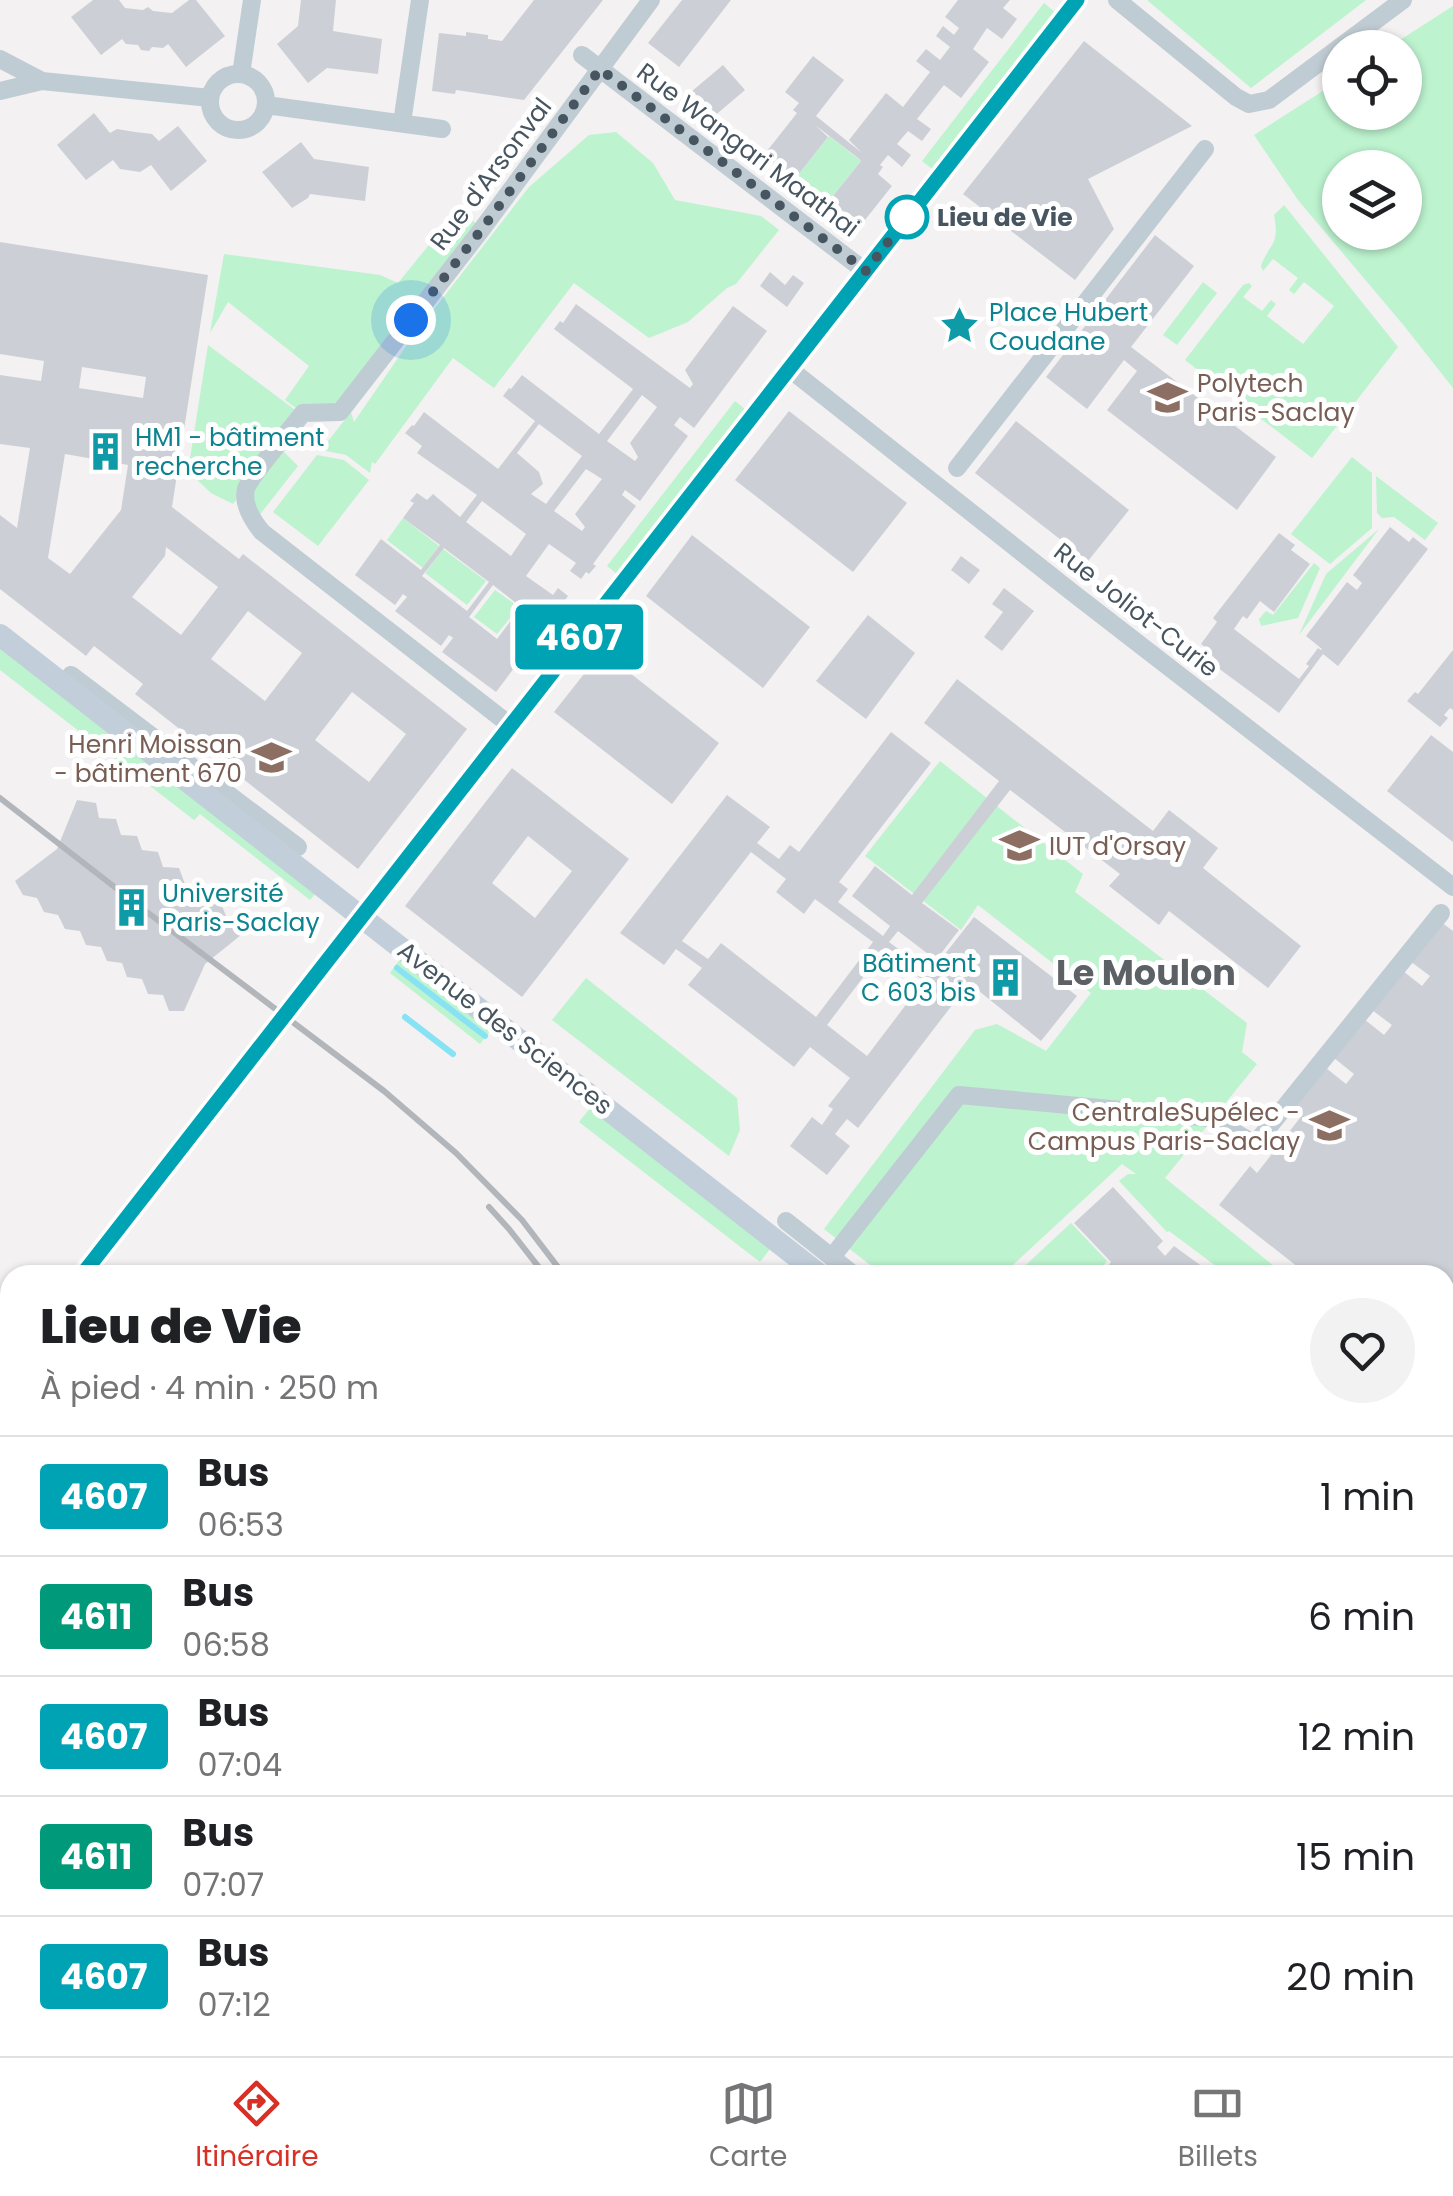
<!DOCTYPE html>
<html lang="fr">
<head>
<meta charset="utf-8">
<style>
	:root { --surface:#fff; --page:#f2f2f2; --text:#202124; --muted:#757577; --line:#e0e0e0; --accent:#d93025 }
	body { margin:0; font-family:Poppins,sans-serif; background:var(--page); color:var(--text); height:100vh; display:flex; flex-direction:column; font-size:38px; white-space:nowrap }
	* { box-sizing:border-box; margin:0 }
	p { font-size:32px; color:var(--muted) }
	.icon { flex:none; width:55px; height:55px; fill:none; stroke:currentColor; stroke-width:2; stroke-linecap:round; stroke-linejoin:round }
	.map { position:relative; flex:1; overflow:hidden }
	.details { position:absolute; left:0px; top:1265px; width:1455px; height:792px; display:flex; flex-direction:column; background:var(--surface); border-radius:30px 30px 0 0; box-shadow:0 2px 8px #0004 }
	.details>* { flex:none }
	.badge { padding:0 20px; border-radius:8px; font-size:35px; line-height:65px }
	.buttons { position:absolute; left:1322px; top:30px; display:grid; gap:20px }
	.buttons a { display:grid; place-items:center; width:100px; height:100px; border-radius:50%; background:var(--surface); box-shadow:0 2px 8px #0004; font-size:50px }
	.you { position:absolute; width:50px; height:50px; margin:-25px; border:8px solid #fff; border-radius:50%; background:#1a73e8; box-shadow:0 0 0 15px #1a73e833 }
	.map>.badge { position:absolute; translate:-50% -50%; box-shadow:0 0 0 5px #fff }
	.round { display:grid; place-items:center; flex:none; width:105px; height:105px; border-radius:52px; background:var(--page) }
	.head { display:flex; align-items:center; justify-content:space-between; height:170px; padding:0 40px }
	h1 { font-size:48px; font-weight:800; line-height:75px }
	ul { padding:0; list-style:none }
	li { display:flex; align-items:center; gap:30px; height:120px; padding:0 40px; border-top:2px solid var(--line) }
	li div { flex:1 }
	li b { display:block; font-size:38px }
	li em { font-style:normal }
	li .badge { min-width:110px; font-weight:700; text-align:center }
	.tab-bar { display:flex; justify-content:space-around; align-items:center; height:140px; border-top:2px solid var(--line); background:var(--surface); font-size:28px; color:var(--muted) }
	.tab-bar a { display:grid; justify-items:center; gap:5px }
	.tab-bar .selected { color:var(--accent) }
	.map>svg:first-child { display:block }
	.green { fill:#bdf3cf; fill-rule:evenodd }
	.lines { fill:none; stroke-linecap:round; stroke-linejoin:round }
	.stream { stroke:#87e3f3; stroke-width:6 }
	.building { fill:#ccd0d6; fill-rule:evenodd }
	.street { stroke:#c0ccd3; stroke-width:18 }
	.secondary { stroke:#c2cfdb; stroke-width:22 }
	.rail { stroke:#b2b6bb; stroke-width:6 }
	.line-casing { stroke:#fff; stroke-width:22 }
	.line { stroke:#00a3b4; stroke-width:15 }
	.walk { stroke:#475560; stroke-width:10; stroke-dasharray:0 18 }
	.stop-dot { fill:#fff; stroke:#00a3b4; stroke-width:5 }
	.labels { text-anchor:middle; dominant-baseline:central; stroke-width:10; stroke-linejoin:round; paint-order:stroke }
	.street-label { font-size:25px; fill:#475560; stroke:#fff }
	.stop-label { font-size:25px; font-weight:bold; fill:#475560; stroke:#fff; text-anchor:start }
	.culture-label { font-size:25px; fill:#0d838f; stroke:#fff; text-anchor:start }
	.education-label { font-size:25px; fill:#785e54; stroke:#fff; text-anchor:start }
	.district-label { font-size:35px; font-weight:bold; fill:#5c6166; stroke:#fff }
</style>
</head>
<body>
<div class="map">
<svg width="1453" height="2056" viewBox="0 0 1453 2056">
	<rect width="100%" height="100%" fill="#f3f1f1"/>
	<path class="green" d="M1147,0h219l-115,88z
		M1044,3l11,9 -123,157 -10,-8z
		M1453,6v382l-48,-61 -107,-127 -44,-65 86,-55v32h65v-64l-16,-1zM1340,168h65v64h-65z
		M616,132l37,31 22,37 86,16 18,14 -43,54 -9,4 -39,34 -39,16 -75,-55 -80,105 -41,-30 -78,106 -3,-2 -2,11 -24,-18 -25,-5 30,-38 3,10 57,-83 118,-152 60,-52z
		M829,136l32,25 -35,44 -32,-25z
		M1284,205l114,142 -86,111 -127,-98 58,-75 6,-2 3,3 -9,11 19,14 9,-11 5,4 -9,12 36,28 31,-38 -30,-24 -10,12 -5,-4 9,-12 -25,-19 -10,12 -2,-5c9,-25 19,-19 13,-51z
		M459,208l23,21 -142,183 -37,1 -18,-13 24,-34 -81,-64 -18,31 14,-79 156,21 18,8z
		M1203,282l14,11 -40,52 -14,-10z
		M208,345l94,70 -24,31 20,20 -44,56 -9,-32 -12,14 -22,-11 -23,-22z
		M735,401l10,8 -128,165 -10,-8z
		M317,455l27,5 25,20 -51,66 -45,-34z
		M1352,457l20,16v55l-42,36 -39,-30z
		M1376,476l62,47 -13,17 -31,-23 -12,1 -5,-5z
		M403,518l36,28 -16,22 -36,-28z
		M1379,529l-80,106 27,-61z
		M443,549l43,32 -19,24 -42,-32z
		M1314,563l6,5 -22,50 -37,8 -2,-7 7,-8 7,4z
		M495,590l24,17 -22,27 -23,-17z
		M0,646l316,247 -6,7 -110,-86 -6,6 -194,-150z
		M940,761l143,113 -8,18 172,131 -5,29 15,12 -92,114 120,97h-57l-59,-44 -2,1 -48,-51 9,-7h8l-14,-10 -120,111h-119l-59,-46 151,-199 22,-6 49,27 45,-58 -113,-88 -17,25 -96,-74z
		M400,959l91,71 -11,14 -90,-71z
		M586,978l151,120 3,32 -11,26 -177,-136z
		M590,1108l180,141 -10,13 -181,-140z
		M1071,1223l36,38 -10,14h-82z
		M0,1420l10,8v243l-10,-5z
		M0,1914l10,11v123h324l3,8h-337z
		M1445,2030l8,7v10l-7,9h-121l7,-8h113z"/>
	<g class="lines">
		<path class="stream" d="M397,968l88,68
			M405,1017l48,37
			M404,2048l4,8"/>
	</g>
	<path class="building" d="M93,0h26l6,8 18,2 5,-3 5,4 19,2 17,-13h7l29,36 -39,31 -18,-23 -5,4 -11,-1 -3,4 -8,-1 -3,-5 -12,-1 -4,-5 -21,16 -30,-38z
		M301,0h35l-3,31 49,8 -4,35 -51,-6 -19,15 -31,-39 21,-18z
		M534,0h69l-79,100 -68,-10 -1,4 -23,-3 7,-58 27,3v-4l22,3v4l14,2z
		M682,0h49l-52,67 -31,-24z
		M958,0h52l-7,8 14,11 -15,20 -15,-11 -14,21 16,13 -28,36 -17,-13 -27,34 14,10 -9,12 -14,-10 -11,13 14,11 -9,12 -14,-12 -8,10 3,2 -5,7 14,12 -35,44 -11,-9 3,-4 -9,-7 -3,4 -11,-9 35,-44 -3,-3 -43,-33 13,12 -34,43 -31,-24 34,-43 -4,-3 6,-7 -14,-11 28,-36 31,24 -28,36 46,37 -13,-13 37,-47 17,14 27,-35 -14,-11 10,-12 14,11 10,-13 -14,-11 7,-10 11,9 5,-7 -14,-11z
		M1084,41l108,85 -104,53 26,50 -39,51 -112,-86z
		M723,65l22,25 -33,28 -27,-21z
		M94,113l16,20 7,-4 18,3 17,2 7,7 19,-15 29,35 -36,30 -20,-26 -11,7 -20,-3 -7,-9 -27,20 -29,-35z
		M301,142l13,17 55,8 -4,34 -55,-7 -2,4 -16,10 -30,-36z
		M1155,235l39,31 -63,81 145,110 -39,53 -130,-100 30,-39 -13,-11 -37,49 -41,-32z
		M0,242l208,33 -36,232 67,52 4,-5 224,175 -109,140 -223,-175 8,-10 -49,-38 -8,10 -86,-67v-74l17,13 13,-80 -30,-4v-69l41,6 3,-20 -44,-7zM82,367l64,10 -3,21 -64,-10zM65,454l63,11 -7,45 -51,64 -22,-16zM166,547l52,40 -37,48 -49,-38 33,-41zM248,611l54,42 -37,48 -54,-42zM352,692l54,42 -37,48 -54,-42z
		M770,272l15,13 8,-10 11,8 -17,24 -27,-21z
		M576,304l114,84 3,-4 -8,-14 48,-64 34,25 -73,97 -14,-11 -6,8 14,11 -48,65 -15,-11 -3,5 14,11 -43,58 3,2 -7,8 -3,-2 -5,7 -11,-8 6,-8 -27,-19 -23,32 27,19 5,-7 10,8 -5,7 3,3 -6,8 -3,-3 -61,81 -54,-40 11,-14 -4,-3 -8,11 -46,-35 12,-14 -4,-3 -8,11 -40,-30 26,-36 40,31 19,-25 -37,-27 11,-15 -4,-2 7,-8 10,7 6,-6 27,23 17,-22 -60,-42 5,-7 -17,-13 7,-8 2,1 10,-14 74,57 37,-48 -32,-25 6,-8 2,1 11,-14 77,59 34,-45 -79,-60 6,-8 3,2zM642,395l15,12 -27,36 8,14 -3,4 -28,-20zM539,424l43,32 -36,48 -15,-10 12,-10 -4,-12 -22,-19zM586,469l16,10 -27,35 10,13 -3,4 -28,-20zM482,501l44,33 -15,22 -45,-34zM444,548l45,34 -22,29 -45,-35zM493,585l28,22 -24,32 -28,-22z
		M789,411l118,92 -54,69 -118,-92z
		M1016,421l113,89 -41,51 -113,-88z
		M1390,527l19,15 4,-5 15,12 -90,117 -15,-12 -44,59 -69,-51 4,-5 -4,-3 2,-2 -11,-8 16,-22 -4,-4 66,-85 16,12 -4,5 19,14 -36,48 -14,-11 -13,18 -4,-3 -9,13 65,50 10,-13 -3,-2 12,-16 3,2 1,-1 -16,-13 41,-54 10,8 5,-7 -9,-8z
		M692,535l118,92 -47,61 -117,-92z
		M961,556l19,14 -11,14 -18,-14z
		M1004,588l30,23 -32,40 -18,-14 19,-25 -11,-8z
		M868,615l47,38 -49,66 -50,-38z
		M1453,650v60l-3,-2 -6,7 4,3 -8,9 -33,-26 8,-9 3,2z
		M602,651l117,92 -47,61 -118,-92z
		M957,679l196,152 16,-21 49,38 -15,20 98,78 -33,42 -99,-77 -10,14 -50,-39 11,-12 -110,-84 -88,113 37,27 -23,30 -38,-29 -9,11 41,31 44,-56 103,79 -36,45 -72,-58 -111,145 -11,-9 -12,15 15,12 -23,29 -37,-29 22,-29 10,8 11,-16 -5,-3 22,-28 -40,-31 -16,20 -106,-82 14,-17 -26,-19 -12,16 -44,-32 107,-138 43,32 -13,16 22,16 11,-14 9,7 92,-120 40,31 -92,119 9,7 -10,13 45,34 7,-10 -38,-30 23,-30 37,29 87,-114 -75,-58zM751,852l35,27 -10,13 28,22 11,-15 58,43 -57,75 -95,-74 -13,16 -26,-18zM883,951l41,30 -57,75 -40,-31z
		M1431,735l22,17v90l-66,-51z
		M512,768l117,91 -107,138 -117,-91zM528,836l44,35 -37,47 -43,-35z
		M77,800l19,3 3,15 17,1 5,16 16,1 5,14 16,2 5,15 16,1 6,16 15,1 5,15 15,1 6,15 16,2 4,13 -41,33 -21,47h-15l-6,-16 -15,-1 -6,-15 -15,-2 -5,-14 -15,-2 -6,-14 -15,-2 -6,-14 -15,-2 -7,-14 -14,-3 -7,-14 -14,-3 -8,-14 42,-32z
		M1441,922l12,9v458l-8,-7v-107h-137l-89,-70 31,-39 7,7 46,-59 -8,-6 31,-40 20,16 8,-10 -20,-16 30,-39 20,16 8,-10 -20,-15 31,-39 19,15 8,-10 -20,-15z
		M1113,1187l50,54 -6,6 8,9 9,-10 40,29h-112l9,-13 -37,-39z
		M1445,1461l8,6v60l-8,-6z
		M1445,1949l8,7v66l-8,-7z
		M936,2048h140l12,8h-141z
		M1265,2048h44l-1,1 3,3 -2,4h-50z"/>
	<g class="lines">
		<path class="street" d="M1117,0l119,97 13,7 20,-4 134,-100
			M582,55l283,216
			M0,59l42,22
			M241,74l11,-74
			M210 102a28 28 0 1 1 56 0a28 28 0 1 1-56 0Z
			M0,91l42,-10 168,17
			M266,105l176,24
			M402,123l18,-123
			M791,370l282,223 380,294
			M957,468l248,-319
			M71,675l227,172
			M511,726l-249,-194c-9,-11 -20,-27 -16,-43 3,-11 47,-63 57,-76l37,-1 142,-183 169,-229
			M338,947l739,-947
			M786,1221l68,54
			M832,1257l127,-162 251,23 45,26 186,-231
			M0,1356l10,9 -10,8
			M1445,1696l8,-10"/>
		<path class="secondary" d="M0,635l820,640
			M0,1683l10,7
			M1445,1764l8,6
			M837,2048l11,8
			M879,2048l11,8"/>
		<path class="rail" d="M0,798l139,108 245,185 72,62 66,67 42,55
			M489,1207l20,22 36,46
			M598,2056l4,-8
			M615,2056l4,-8"/>
	</g>
	<g class="lines">
		<defs>
			<path id="line" d="M82,1275l995,-1275"/>
		</defs>
		<use href="#line" class="line-casing"/>
		<use href="#line" class="line"/>
		<path class="walk" d="M411,320l71,-91 118,-160 266,202 45,-59 -4,5"/>
	</g>
	<defs>
		<symbol id="sight-bare" viewBox="-9 -9 18 18"><path d="M0-6L1.8-2.2L6-1.7L2.9 1.2L3.7 5.4L0 3.3L-3.7 5.4L-2.9 1.2L-6-1.7L-1.8-2.2Z" fill="#0f9aa8" stroke="#fff" stroke-width="2.5" paint-order="stroke"/></symbol>
		<symbol id="university-bare" viewBox="-9 -9 18 18"><path d="M0-5L7-2L0 1L-7-2ZM-4 1L0 2.5L4 1V4Q0 6-4 4Z" fill="#8d6e63" stroke="#fff" stroke-width="2.5" paint-order="stroke"/></symbol>
		<symbol id="building-bare" viewBox="-9 -9 18 18"><path d="M-4-6H4V6H1V3H-1V6H-4ZM-2.5-4.3h1.7v1.8h-1.7ZM.8-4.3h1.7v1.8H.8ZM-2.5-1h1.7V.8h-1.7ZM.8-1h1.7V.8H.8Z" fill="#0f9aa8" stroke="#fff" stroke-width="2.5" paint-order="stroke"/></symbol>
	</defs>
	<g fill-rule="evenodd">
		<use href="#sight-bare" x="932" y="298" width="55" height="55"/>
		<use href="#university-bare" x="1140" y="370" width="55" height="55"/>
		<use href="#building-bare" x="78" y="424" width="55" height="55"/>
		<use href="#university-bare" x="244" y="730" width="55" height="55"/>
		<use href="#university-bare" x="992" y="818" width="55" height="55"/>
		<use href="#building-bare" x="104" y="880" width="55" height="55"/>
		<use href="#building-bare" x="978" y="950" width="55" height="55"/>
		<use href="#university-bare" x="1302" y="1098" width="55" height="55"/>
	</g>
	<circle class="stop-dot" cx="907" cy="217" r="20"/>
	<g class="labels">
		<g class="street-label">
			<text transform="translate(748 150) rotate(37)">Rue Wangari Maathai</text>
			<text transform="translate(491 174) rotate(-53)">Rue d'Arsonval</text>
			<text transform="translate(1136 610) rotate(38)">Rue Joliot-Curie</text>
			<text transform="translate(505 1028) rotate(38)">Avenue des Sciences</text>
		</g>
		<g class="stop-label">
			<text x="937" y="217">Lieu de Vie</text>
		</g>
		<g class="culture-label">
			<text x="989" y="312">Place Hubert<tspan x="989" dy="29">Coudane</tspan></text>
			<text x="135" y="437">HM1 - bâtiment<tspan x="135" dy="29">recherche</tspan></text>
			<text x="162" y="893">Université<tspan x="162" dy="29">Paris-Saclay</tspan></text>
			<text x="976" y="963" text-anchor="end">Bâtiment<tspan x="976" dy="29">C 603 bis</tspan></text>
		</g>
		<g class="education-label">
			<text x="1197" y="383">Polytech<tspan x="1197" dy="29">Paris-Saclay</tspan></text>
			<text x="242" y="744" text-anchor="end">Henri Moissan<tspan x="242" dy="29">- bâtiment 670</tspan></text>
			<text x="1049" y="846">IUT d'Orsay</text>
			<text x="1300" y="1112" text-anchor="end">CentraleSupélec -<tspan x="1300" dy="29">Campus Paris-Saclay</tspan></text>
		</g>
		<g class="district-label">
			<text x="1146" y="972">Le Moulon</text>
		</g>
	</g>
</svg>
<div class="buttons">
<a><svg class="icon" aria-label="locate" viewBox="0 0 24 24"><circle cx="12" cy="12" r="6"/><path d="M12 2v4M12 18v4M2 12h4M18 12h4"/></svg></a>
<a><svg class="icon" aria-label="layers" viewBox="0 0 24 24"><path d="M12 4l9 5-9 5-9-5zM3 14l9 5 9-5"/></svg></a>
</div>
<div class="you" style="left:411px;top:320px"></div>
<b class="badge" style="left:579px;top:637px;background:#00a3b4;color:#fff">4607</b>
<section class="details">
<div class="head"><div><h1>Lieu de Vie</h1><p>À pied · 4 min · 250 m</p></div><a class="round"><svg class="icon" aria-label="heart" viewBox="0 0 24 24"><path d="M12 20l-8-8c-3-5 5-10 8-4 3-6 11-1 8 4z"/></svg></a></div>
<ul>
<li><span class="badge" style="background:#00a3b4;color:#fff">4607</span><div><b>Bus</b><p>06:53</p></div><em>1 min</em></li>
<li><span class="badge" style="background:#009a7a;color:#fff">4611</span><div><b>Bus</b><p>06:58</p></div><em>6 min</em></li>
<li><span class="badge" style="background:#00a3b4;color:#fff">4607</span><div><b>Bus</b><p>07:04</p></div><em>12 min</em></li>
<li><span class="badge" style="background:#009a7a;color:#fff">4611</span><div><b>Bus</b><p>07:07</p></div><em>15 min</em></li>
<li><span class="badge" style="background:#00a3b4;color:#fff">4607</span><div><b>Bus</b><p>07:12</p></div><em>20 min</em></li>
</ul>
</section>
</div>
<nav class="tab-bar">
<a class="selected"><svg class="icon" aria-label="directions" viewBox="0 0 24 24"><path d="M12 3l9 9-9 9-9-9zM9 14v-3h6M13 9l2 2-2 2"/></svg>Itinéraire</a>
<a><svg class="icon" aria-label="map" viewBox="0 0 24 24"><path d="M3 6l6-2 6 2 6-2v14l-6 2-6-2-6 2zM9 4v14M15 6v14"/></svg>Carte</a>
<a><svg class="icon" aria-label="tickets" viewBox="0 0 24 24"><path d="M3 7h18v10H3zM15 7v10"/></svg>Billets</a>
</nav>
</body>
</html>
